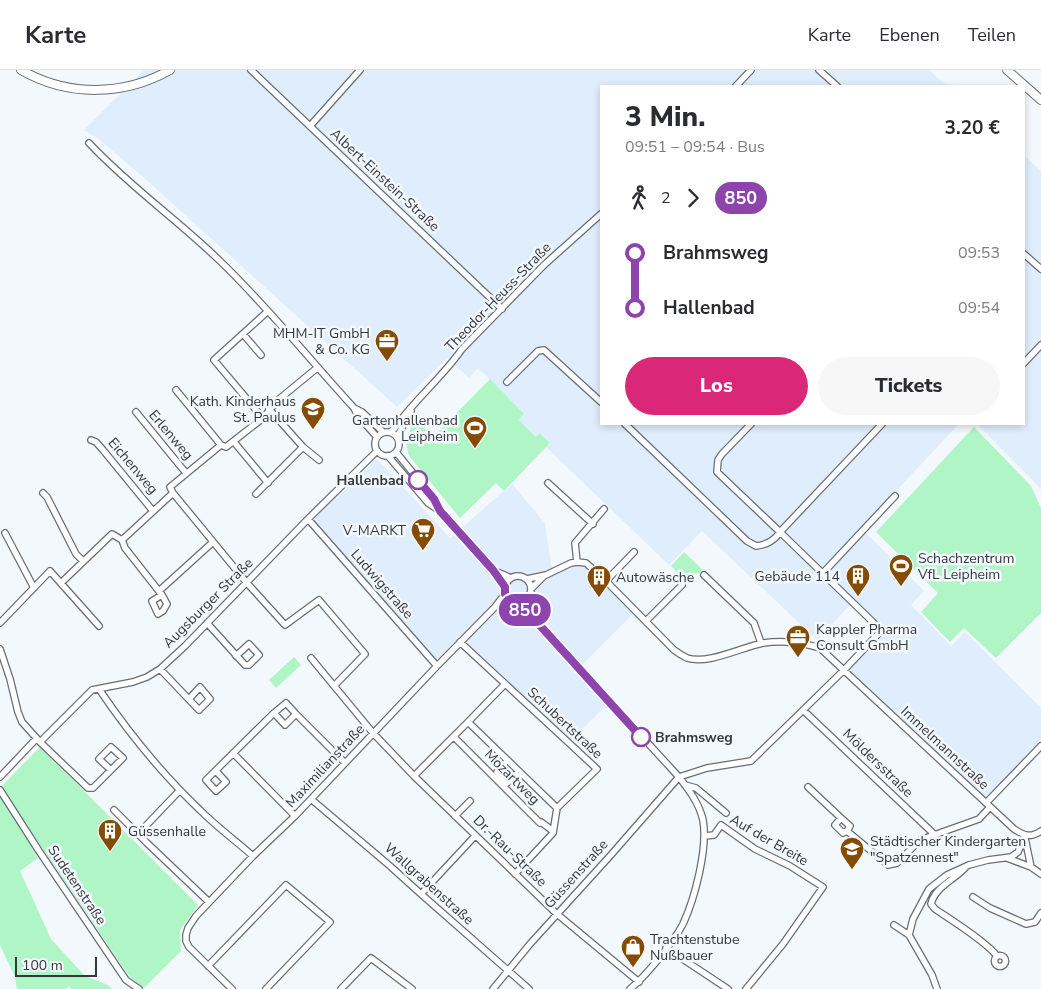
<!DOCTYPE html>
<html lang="de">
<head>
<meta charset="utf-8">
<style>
	:root { --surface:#fff; --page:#f7f7f7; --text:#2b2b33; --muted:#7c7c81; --line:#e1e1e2; --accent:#db2777 }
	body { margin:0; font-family:"Nunito Sans",sans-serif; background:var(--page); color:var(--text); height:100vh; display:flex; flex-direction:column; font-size:19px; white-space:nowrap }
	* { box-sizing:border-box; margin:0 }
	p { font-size:16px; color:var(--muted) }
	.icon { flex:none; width:28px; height:28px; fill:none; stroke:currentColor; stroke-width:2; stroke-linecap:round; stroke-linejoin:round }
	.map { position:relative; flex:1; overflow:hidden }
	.sheet { position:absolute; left:600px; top:15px; width:425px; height:340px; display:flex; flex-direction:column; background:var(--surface); border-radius:0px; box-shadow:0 2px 8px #0003 }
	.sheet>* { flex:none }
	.badge { padding:0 10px; border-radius:16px; font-size:18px; line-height:32px }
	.scale { position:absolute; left:15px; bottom:12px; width:82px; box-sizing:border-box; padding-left:5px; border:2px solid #35383b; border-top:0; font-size:14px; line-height:18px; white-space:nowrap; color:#35383b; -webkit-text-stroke:4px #f3f8fd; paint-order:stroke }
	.map>.badge { position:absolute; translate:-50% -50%; box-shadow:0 0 0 2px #fff }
	.legs { display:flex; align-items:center; gap:8px; height:55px; padding:0 25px; font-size:16px }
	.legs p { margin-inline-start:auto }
	.overview { display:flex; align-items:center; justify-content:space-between; height:85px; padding:0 25px }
	h1 { font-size:28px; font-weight:800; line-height:38px }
	.button { display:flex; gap:10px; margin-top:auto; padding:10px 25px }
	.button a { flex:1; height:58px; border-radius:30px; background:var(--accent); color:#fff; font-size:20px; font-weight:800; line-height:58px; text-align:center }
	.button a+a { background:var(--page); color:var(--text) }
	ul { padding:0 25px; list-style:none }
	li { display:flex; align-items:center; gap:18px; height:55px; font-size:19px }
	li i { display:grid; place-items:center; width:8px; height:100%; margin:0 6px; background:currentColor }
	li i::after { content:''; width:12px; height:12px; margin:-6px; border:4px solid; border-radius:50%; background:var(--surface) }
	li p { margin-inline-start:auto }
	li:first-child i { background:linear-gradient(#0000 50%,currentColor 0) }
	li:last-child i { background:linear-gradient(currentColor 50%,#0000 0) }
	header { display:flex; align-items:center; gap:30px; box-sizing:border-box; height:70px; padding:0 25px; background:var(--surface); border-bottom:1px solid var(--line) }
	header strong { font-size:24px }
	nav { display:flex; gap:28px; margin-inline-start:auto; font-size:18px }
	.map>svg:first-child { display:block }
	.built { fill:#e0edfc }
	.green { fill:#aff5c6 }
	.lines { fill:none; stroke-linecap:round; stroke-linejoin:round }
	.minor-casing { stroke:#676e76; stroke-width:8 }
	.secondary-casing { stroke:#676e76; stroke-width:10 }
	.minor { stroke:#fff; stroke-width:5.5 }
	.secondary { stroke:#fff; stroke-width:8 }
	.line-1-casing { stroke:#fff; stroke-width:11 }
	.line-1 { stroke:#8e44ad; stroke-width:8 }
	.stop-1-dot { fill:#fff; stroke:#8e44ad; stroke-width:2.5 }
	.labels { text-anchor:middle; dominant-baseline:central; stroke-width:5; stroke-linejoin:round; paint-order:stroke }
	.street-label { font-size:14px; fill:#35383b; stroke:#f3f8fd }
	.poi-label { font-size:14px; fill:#35383b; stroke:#f3f8fd; text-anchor:start }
	.stop-label { font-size:14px; font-weight:bold; fill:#35383b; stroke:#f3f8fd; text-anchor:end }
</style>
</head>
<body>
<header>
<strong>Karte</strong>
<nav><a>Karte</a><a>Ebenen</a><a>Teilen</a></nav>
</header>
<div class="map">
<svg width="1041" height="919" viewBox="0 0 1041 919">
	<rect width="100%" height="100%" fill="#f3f8fd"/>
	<path class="built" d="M144,0h785l18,16h-346v338h358l-98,104 63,63 -13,14 40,41 14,-14 76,76v32l-56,58 -136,-129 33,-33 -31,-32 -34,36 -115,-109 -33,34 -123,-118 4,-4 -9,-10 -5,4 -17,-17 5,-6 -46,-46 -9,10 -22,-20 -50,49 -246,-223 -51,-44 -16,-10z
		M1024,85l17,16v318l-64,-65h47z
		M377,389l73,79 62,-54 33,39 6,41 4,10 23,-9 8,2 48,46 -58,58 31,34 -37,36 -110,-105 -24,24 -124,-139z"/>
	<path class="green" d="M490,309l34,35 -5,6 17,17 4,-4 10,10 -46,48 -8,-8 -36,35 -50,-61c-7,-13 -1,-25 5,-38l18,18z
		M974,357l57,59 10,22v105l-45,45 -32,-30 -14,14 -29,-30 17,-19 -62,-61z
		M684,482l19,18 -2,3 -11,1 -6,5 -13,-13z
		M294,587l7,8 -25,23 -7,-8z
		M40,677l158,158 -18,25 1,21 -37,37 -15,-12 -128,-189z
		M0,725l24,37 14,26 -18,13 31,68 34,37 23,9 4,4h-41l-2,-3 -4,3h-48l-2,-12 -15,-32z"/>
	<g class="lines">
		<defs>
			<path id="minor" d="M251,0l251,239
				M819,0l18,16
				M736,16l15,-16
				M310,56l50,-56
				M89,73c40,43 89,77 131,118 48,46 89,98 134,147l8,4 21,20
				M1024,184l17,15
				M243,264l18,21
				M1024,293l17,-18
				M317,298l-39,32 -15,18 -37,29 -5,-2 -51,42 3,6 74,90 38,42 34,-25 46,54 -31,32
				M507,312l31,-31 6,-1 57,52
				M176,320l45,55
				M354,338l4,8 19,21
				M269,339l34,38 16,13
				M136,342l50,61
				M263,348l-49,-58 54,-49
				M625,354l122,117 9,5c11,-1 18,-5 24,-14l98,95 1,6 -35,37 -93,91 -44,7 -28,9
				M751,354l-29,30 -4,6 -1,12 63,60 102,-108
				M375 374a12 12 0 1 1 24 0a12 12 0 1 1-24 0Z
				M390,362l4,-3c20,-29 48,-51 68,-80l82,-84 57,-51
				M397,367l14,-26
				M91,370l5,2 7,8 50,61
				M234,372l34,41
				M396,382l38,47 5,10
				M388,386l40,47 12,8 53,59 12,17
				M548,413l45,41
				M43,423l4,4 29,57 7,7
				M256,424l47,-47
				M308,449l129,147
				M5,463l29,55
				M122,470l3,8 37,47 -10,6 6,13 5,-3 4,-7 -5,-9
				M122,470l51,-47
				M577,492l-2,-19 29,-34
				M495,501l16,7
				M823,503l72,-77
				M704,505l50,48 7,20
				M505 519a13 13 0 1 1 26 0a13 13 0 1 1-26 0Z
				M527,509l19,-4 25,-12 6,-1 9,1 20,18 68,69c4,3 9,6 13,8 21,7 55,-11 76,-15 20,-3 38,-1 57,5l194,181c11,7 16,9 27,2
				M606,511l28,-29
				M62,512l50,-48 10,6
				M531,519l13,-13
				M159,521l54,-49
				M528,528l7,20
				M517,533l18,17 144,157c10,13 20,26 24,43 5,28 -8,78 -20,104 -10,19 -37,52 -53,65
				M646,551l36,-36
				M0,553l50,-52 49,55
				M207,553l38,42h4l10,-10 -10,-11 -13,12
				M460,572l137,127 -40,39 -4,25 -38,41
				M0,579l10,30 8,33 4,10 18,20 48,46h5l30,-30 -12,-11 -12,12 12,11
				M311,588l62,75 41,43 143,138 82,68
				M160,599l39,41 11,-11 -10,-12 -11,12
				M99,619c29,43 64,86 102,122 16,16 35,30 52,45
				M803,640l132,125
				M274,643l12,-10 10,11
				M468,652l37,-38
				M454,667l86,86 1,-1 12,9
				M40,672l52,-52 41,-8 14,-5 13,-8 25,-23 123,-127 69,-68
				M233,683l62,63
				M507,690l-10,12 10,11 11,-11
				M216,701l10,11 -10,9 -10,-11 68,-67 11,12 11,-11 49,49
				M414,706l54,-54 89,86
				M0,707l36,-38
				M685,715l11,3 30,25
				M808,717l33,31 -6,7 8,8 4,-2 41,34 9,-2 23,-23 59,-21 11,-12
				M0,720l39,61 87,129 13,9
				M311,729l79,67 31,28 108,95
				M986,733l55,-57
				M114,740l33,33 62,59
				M455,746l15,-15
				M841,748l9,8 -3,5
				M139,763l41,-43
				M705,766l9,-1 7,-10 34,24 35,17 33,21 -40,57 -37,45
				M1025,768l6,29
				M1007,788l24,9 10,7
				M965,798c-11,12 -30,19 -34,36l4,5c15,10 52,33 62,47
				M421,824l54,-58
				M973,827l17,11 36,16 9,-2 6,-9
				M894,855l15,10 23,40 5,14
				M909,865l4,-16 16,-30 18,-14 22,-10 19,-5 23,-3 7,-5 7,-16
				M666,878l62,41
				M994.5 891a5.5 5.5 0 1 1 11 0a5.5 5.5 0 1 1-11 0Z
				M208,896l78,-81 44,37 -64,67
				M232,919l-43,-42 -3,-6v-6l2,-7 8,-12 57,-60 42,-40 142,-150 58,-59 10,-13
				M341,919l30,-31 41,31
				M493,919l37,-45 80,-88 69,-79"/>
			<path id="secondary" d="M21,0c47,27 103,26 149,0
				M1007,0l34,30"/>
		</defs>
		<use href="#minor" class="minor-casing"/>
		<use href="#secondary" class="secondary-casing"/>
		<use href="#minor" class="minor"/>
		<use href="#secondary" class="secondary"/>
	</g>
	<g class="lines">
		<defs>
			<path id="line-1" d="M418,410l16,19 6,12 53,59 12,17v7l3,4 9,5 18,17 106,117"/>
		</defs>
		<use href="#line-1" class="line-1-casing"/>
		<use href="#line-1" class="line-1"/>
	</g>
	<defs>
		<symbol id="office-pin" viewBox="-11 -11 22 30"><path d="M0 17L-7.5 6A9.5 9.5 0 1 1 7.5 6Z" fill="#854c00" stroke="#f3f8fd"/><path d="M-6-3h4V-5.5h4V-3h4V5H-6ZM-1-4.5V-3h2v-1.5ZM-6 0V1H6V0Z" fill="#fff"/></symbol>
		<symbol id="school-pin" viewBox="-11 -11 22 30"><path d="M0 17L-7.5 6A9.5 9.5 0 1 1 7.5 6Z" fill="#854c00" stroke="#f3f8fd"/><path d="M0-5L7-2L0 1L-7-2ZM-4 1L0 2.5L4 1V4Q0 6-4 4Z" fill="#fff"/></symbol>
		<symbol id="stadium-pin" viewBox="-11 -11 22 30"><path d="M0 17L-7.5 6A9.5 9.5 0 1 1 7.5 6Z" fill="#854c00" stroke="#f3f8fd"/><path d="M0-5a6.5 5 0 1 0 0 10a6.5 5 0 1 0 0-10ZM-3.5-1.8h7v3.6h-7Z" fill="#fff"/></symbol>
		<symbol id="supermarket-pin" viewBox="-11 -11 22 30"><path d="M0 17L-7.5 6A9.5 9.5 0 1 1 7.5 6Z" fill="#854c00" stroke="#f3f8fd"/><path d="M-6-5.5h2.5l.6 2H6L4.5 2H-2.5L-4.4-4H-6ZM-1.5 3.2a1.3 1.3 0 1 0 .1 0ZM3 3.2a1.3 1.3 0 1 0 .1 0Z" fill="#fff"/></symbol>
		<symbol id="building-pin" viewBox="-11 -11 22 30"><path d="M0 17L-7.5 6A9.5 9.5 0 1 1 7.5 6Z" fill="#854c00" stroke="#f3f8fd"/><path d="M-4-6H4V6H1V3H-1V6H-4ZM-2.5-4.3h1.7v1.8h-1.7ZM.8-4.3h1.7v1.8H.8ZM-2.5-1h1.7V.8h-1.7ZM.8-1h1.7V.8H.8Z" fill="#fff"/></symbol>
		<symbol id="shop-pin" viewBox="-11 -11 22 30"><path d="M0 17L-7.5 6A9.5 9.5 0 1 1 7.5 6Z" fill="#854c00" stroke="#f3f8fd"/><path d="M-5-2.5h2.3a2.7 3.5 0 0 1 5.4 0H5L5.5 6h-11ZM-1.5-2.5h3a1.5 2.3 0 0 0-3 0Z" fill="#fff"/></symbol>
	</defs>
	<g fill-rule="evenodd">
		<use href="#office-pin" x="373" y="257" width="28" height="38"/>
		<use href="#school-pin" x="299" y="325" width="28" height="38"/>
		<use href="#stadium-pin" x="461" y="344" width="28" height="38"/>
		<use href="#supermarket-pin" x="409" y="446" width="28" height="38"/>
		<use href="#stadium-pin" x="887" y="482" width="28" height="38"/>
		<use href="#building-pin" x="844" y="492" width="28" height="38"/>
		<use href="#building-pin" x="585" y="493" width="28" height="38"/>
		<use href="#office-pin" x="784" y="553" width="28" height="38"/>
		<use href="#building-pin" x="96" y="747" width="28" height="38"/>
		<use href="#school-pin" x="838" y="765" width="28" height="38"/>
		<use href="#shop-pin" x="619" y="863" width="28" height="38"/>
	</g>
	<g class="stop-1-dot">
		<circle cx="418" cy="410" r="9"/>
		<circle cx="641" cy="667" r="9"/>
	</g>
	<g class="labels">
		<g class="street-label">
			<text transform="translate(385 110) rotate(43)">Albert-Einstein-Straße</text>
			<text transform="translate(498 227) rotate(-46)">Theodor-Heuss-Straße</text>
			<text transform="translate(171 365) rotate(50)">Erlenweg</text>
			<text transform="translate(133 396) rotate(50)">Eichenweg</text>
			<text transform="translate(382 514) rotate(49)">Ludwigstraße</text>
			<text transform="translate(208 533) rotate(-45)">Augsburger Straße</text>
			<text transform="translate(565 653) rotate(43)">Schubertstraße</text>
			<text transform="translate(945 678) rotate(43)">Immelmannstraße</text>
			<text transform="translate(878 693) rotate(44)">Möldersstraße</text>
			<text transform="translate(325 696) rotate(-47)">Maximilianstraße</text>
			<text transform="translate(512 707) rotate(45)">Mozartweg</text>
			<text transform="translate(769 770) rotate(30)">Auf der Breite</text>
			<text transform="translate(510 781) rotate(44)">Dr.-Rau-Straße</text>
			<text transform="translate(576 804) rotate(-48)">Güssenstraße</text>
			<text transform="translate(429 814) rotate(42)">Wallgrabenstraße</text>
			<text transform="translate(77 815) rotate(56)">Sudetenstraße</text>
		</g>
		<g class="poi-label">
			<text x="370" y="263" text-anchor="end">MHM-IT GmbH<tspan x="370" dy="16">&amp; Co. KG</tspan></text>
			<text x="296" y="331" text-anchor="end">Kath. Kinderhaus<tspan x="296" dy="16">St. Paulus</tspan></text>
			<text x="458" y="350" text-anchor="end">Gartenhallenbad<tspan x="458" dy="16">Leipheim</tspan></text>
			<text x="406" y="460" text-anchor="end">V-MARKT</text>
			<text x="918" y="488">Schachzentrum<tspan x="918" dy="16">VfL Leipheim</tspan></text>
			<text x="840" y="506" text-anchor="end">Gebäude 114</text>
			<text x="616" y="507">Autowäsche</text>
			<text x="816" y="559">Kappler Pharma<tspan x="816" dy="16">Consult GmbH</tspan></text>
			<text x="128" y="761">Güssenhalle</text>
			<text x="870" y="771">Städtischer Kindergarten<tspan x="870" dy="16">"Spatzennest"</tspan></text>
			<text x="650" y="869">Trachtenstube<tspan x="650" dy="16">Nußbauer</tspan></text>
		</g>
		<g class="stop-label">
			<text x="404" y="410">Hallenbad</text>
			<text x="655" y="667" text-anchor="start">Brahmsweg</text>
		</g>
	</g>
</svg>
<div class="scale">100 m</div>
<b class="badge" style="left:525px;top:540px;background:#8e44ad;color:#fff">850</b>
<section class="sheet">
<div class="overview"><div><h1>3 Min.</h1><p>09:51 – 09:54 · Bus</p></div><b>3.20 €</b></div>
<div class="legs"><svg class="icon" aria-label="walk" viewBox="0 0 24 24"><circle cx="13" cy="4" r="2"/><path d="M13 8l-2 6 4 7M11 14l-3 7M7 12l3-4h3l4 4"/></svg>2<svg class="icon" aria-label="forward" viewBox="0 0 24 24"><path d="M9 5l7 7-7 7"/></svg><b class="badge" style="background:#8e44ad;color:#fff">850</b></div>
<ul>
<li><i style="color:#8e44ad"></i><b>Brahmsweg</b><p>09:53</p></li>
<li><i style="color:#8e44ad"></i><b>Hallenbad</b><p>09:54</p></li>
</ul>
<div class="button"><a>Los</a><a>Tickets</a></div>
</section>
</div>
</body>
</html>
